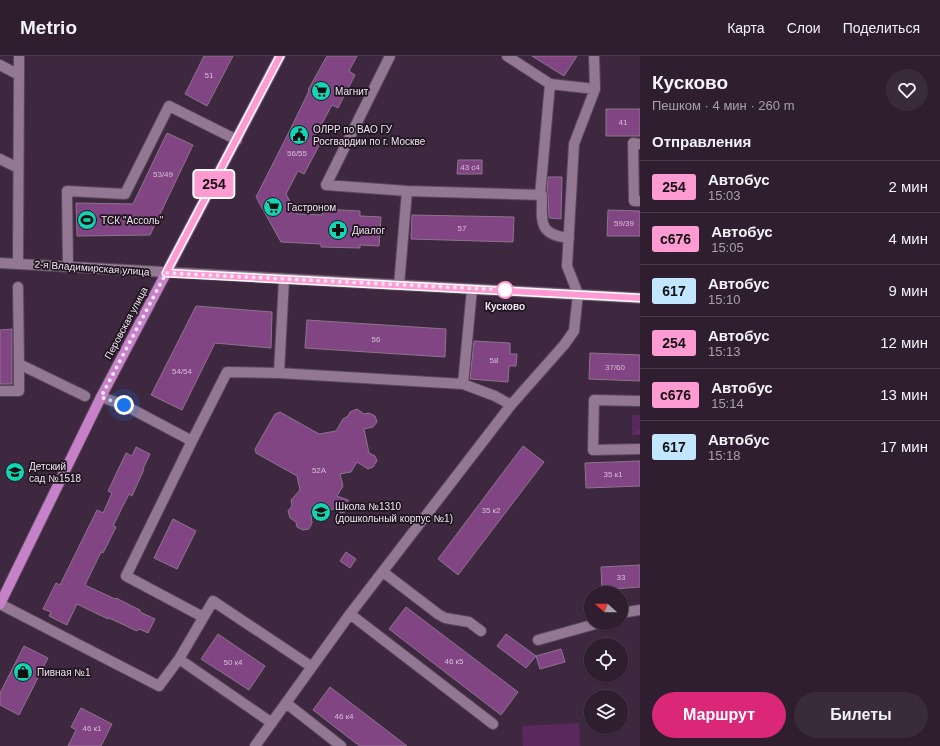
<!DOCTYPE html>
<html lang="ru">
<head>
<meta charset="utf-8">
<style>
	:root { --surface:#2e1e2f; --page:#3a2b3b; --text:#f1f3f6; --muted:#a7a2aa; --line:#493c4b; --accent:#db2777 }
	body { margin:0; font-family:Helvetica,sans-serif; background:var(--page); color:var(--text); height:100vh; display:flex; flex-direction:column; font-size:15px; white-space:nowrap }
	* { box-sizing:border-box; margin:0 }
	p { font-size:13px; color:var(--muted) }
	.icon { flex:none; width:22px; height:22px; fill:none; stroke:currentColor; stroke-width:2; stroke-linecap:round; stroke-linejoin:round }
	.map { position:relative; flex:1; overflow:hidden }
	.panel { display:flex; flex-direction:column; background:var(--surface); width:300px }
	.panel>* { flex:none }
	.badge { padding:0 8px; border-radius:3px; font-size:14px; line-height:26px }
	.needle { width:26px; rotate:291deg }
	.fabs { position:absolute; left:584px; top:530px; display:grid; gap:8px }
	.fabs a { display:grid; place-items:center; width:44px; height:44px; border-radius:50%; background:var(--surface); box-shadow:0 1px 3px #0004,0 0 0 1px var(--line); font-size:20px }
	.you { position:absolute; width:20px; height:20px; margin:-10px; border:3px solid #fff; border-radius:50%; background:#1a73e8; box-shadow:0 0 0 6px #1a73e833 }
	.map>.badge { position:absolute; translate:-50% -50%; box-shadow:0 0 0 2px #fff }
	h2 { padding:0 12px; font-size:15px; line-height:36px }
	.round { display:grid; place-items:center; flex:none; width:42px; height:42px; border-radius:21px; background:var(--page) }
	.summary { display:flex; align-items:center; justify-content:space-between; height:68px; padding:0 12px }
	h1 { font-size:19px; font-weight:700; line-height:30px }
	.action { display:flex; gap:8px; margin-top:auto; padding:8px 12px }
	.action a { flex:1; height:46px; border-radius:24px; background:var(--accent); color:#fff; font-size:16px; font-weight:700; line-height:46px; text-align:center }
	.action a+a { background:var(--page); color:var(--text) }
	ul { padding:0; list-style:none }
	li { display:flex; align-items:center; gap:12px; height:52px; padding:0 12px; border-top:1px solid var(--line) }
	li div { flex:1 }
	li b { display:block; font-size:15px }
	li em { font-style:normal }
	li .badge { min-width:44px; font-weight:700; text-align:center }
	header { display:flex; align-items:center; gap:24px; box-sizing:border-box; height:56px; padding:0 20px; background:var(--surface); border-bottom:1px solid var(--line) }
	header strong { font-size:19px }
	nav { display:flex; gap:22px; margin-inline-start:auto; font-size:14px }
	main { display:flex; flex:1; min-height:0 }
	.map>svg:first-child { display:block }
	.grass { fill:url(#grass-tufts) }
	.pitch { fill:#5a285c }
	.building { fill:#804582; stroke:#8e748e }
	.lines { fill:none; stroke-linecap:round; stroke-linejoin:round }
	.minor-casing { stroke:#5a475b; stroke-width:12 }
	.major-casing { stroke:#5a475b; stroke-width:12 }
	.minor { stroke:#927892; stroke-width:10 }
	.major { stroke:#c781c9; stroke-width:10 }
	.line-casing { stroke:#fff; stroke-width:9 }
	.line { stroke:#ff9ad2; stroke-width:6 }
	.walk { stroke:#f3e5f3; stroke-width:4; stroke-dasharray:0 7.2 }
	.stop-dot { fill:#fff; stroke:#ff9ad2; stroke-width:2 }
	.labels { text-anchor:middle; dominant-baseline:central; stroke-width:3.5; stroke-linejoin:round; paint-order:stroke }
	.number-label { font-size:8px; fill:#d6bdd7 }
	.poi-label { font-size:10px; fill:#f3e5f3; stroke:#1f151f; text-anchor:start }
	.street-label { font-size:10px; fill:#f3e5f3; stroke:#1f151f }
	.stop-label { font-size:10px; font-weight:bold; fill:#f3e5f3; stroke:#1f151f }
</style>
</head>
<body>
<header>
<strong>Metrio</strong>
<nav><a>Карта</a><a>Слои</a><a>Поделиться</a></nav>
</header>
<main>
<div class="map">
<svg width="640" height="690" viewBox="0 0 640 690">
	<defs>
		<pattern id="grass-tufts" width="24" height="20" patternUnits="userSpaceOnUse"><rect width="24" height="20" fill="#5a285c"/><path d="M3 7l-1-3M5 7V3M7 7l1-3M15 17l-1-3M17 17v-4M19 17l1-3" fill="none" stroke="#724774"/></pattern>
	</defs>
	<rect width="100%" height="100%" fill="#3e283f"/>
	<path class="grass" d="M632,359h8v20h-8z"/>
	<path class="pitch" d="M579,667l1,23h-57l-1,-20z"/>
	<path class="building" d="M204,0h29l-26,50 -22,-12z
		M327,0h30l-8,15 6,4 -17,33 -6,-3 -18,33 7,4 -17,32 -6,-3 -12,23 11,20 25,1 1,-6 37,2v5l21,1 -2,29 -19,-1v3l-39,-1v-3l-40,-2 -25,-45 32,-63 21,-43 -1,-1z
		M532,0h45l-13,20z
		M606,53h34v27h-34z
		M167,77l26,12 -43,90 -73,1 -1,-33 57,1z
		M458,104h24v14h-25z
		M548,121h14l-1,42 -12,-1 -1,-23 -1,-4z
		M608,154l32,1v25h-33z
		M412,159l102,2 -1,25 -102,-3z
		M196,250l76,6 -1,36 -56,-5 -33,67 -31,-15z
		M307,264l139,9 -1,28 -140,-9z
		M12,273v55h-12v-54z
		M474,285l36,2v11h7l-1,12h-7l-1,16 -38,-3z
		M590,297l50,2v26l-51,-2z
		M357,353l7,5 5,-1 6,3 2,6 -4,5 -9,2 5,24 6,3 2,5 -4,6 -5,2 -11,-7 -6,10 -11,2 3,12 -6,10 11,4 1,5 -4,7 -5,1 -7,-4 -22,6 1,8 -3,6 -6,1 -6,-3 -1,-5 -6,-4 -2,-7 4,-5 -1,-6 9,-10 -3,-14 -41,-23 -1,-4 20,-35 5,-2 39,22 17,-3 7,-12 5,-3 2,-4z
		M523,390l21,16 -86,113 -20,-16z
		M136,391l14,7 -7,15h1l-12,27 -3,-2 -16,32 3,1 -13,26 -2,-1 -16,33 30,14 1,-1 24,12v2l15,7 -7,14 -9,-4 -2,2 -28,-13 -1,1 -31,-15 -10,21 -18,-9 2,-4 -8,-3 13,-26 4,2 37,-75 6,3 9,-20 -4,-2 18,-38 6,3z
		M640,405v25l-54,2 -1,-25z
		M173,463l23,12 -19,38 -23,-11z
		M346,496l10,7 -6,9 -10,-7z
		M640,509v22l-38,3 -1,-23z
		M406,551l112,85 -17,23 -112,-86z
		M218,578l47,32 -16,24 -48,-31z
		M506,578l30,22 -10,12 -29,-22z
		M24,590l24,12 -29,57 -19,-10v-12z
		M561,593l4,13 -25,7 -4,-13z
		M330,631l77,59h-47l-7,-5 -40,-31z
		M81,652l31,16 -11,22h-33l8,-16 -5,-3z"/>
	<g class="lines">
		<defs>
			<path id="minor" d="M390,0l-64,129 81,6 -8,94
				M507,0l43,28 -10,111
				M0,9l19,10 -1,189
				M19,19v-19
				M550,28l45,5
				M640,88l-7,-1 1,58h6
				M0,103l18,9
				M407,135l135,4c0,25 -5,40 27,43
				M0,207l640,35
				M68,211l-1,-76 58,3 44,-88 68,34
				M18,231l1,77 66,32
				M279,317l184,11 32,12 16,9
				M463,328l9,-95
				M0,335h19v-27
				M101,341l23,8 68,36 -66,135 77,41
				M640,345l-46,-1 -1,50 47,-1
				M192,385l35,-69 52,1 5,-94
				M383,516l55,42 7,4 24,4 12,9
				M0,548l159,82 20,-27
				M621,557l19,-3
				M350,558l143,110
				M538,584l61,-17
				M286,647l55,43
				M272,667l-93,-64 34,-58 99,66
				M255,690l95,-132 161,-209 53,-60 10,-14 4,-37 -11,-28 7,-122 21,-55 -1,-33"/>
			<path id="major" d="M0,548l101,-207 179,-341"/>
		</defs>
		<use href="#minor" class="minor-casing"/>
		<use href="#major" class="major-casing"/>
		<use href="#minor" class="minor"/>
		<use href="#major" class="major"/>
	</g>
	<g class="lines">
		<defs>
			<path id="line" d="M280,0l-114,217 474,25"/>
		</defs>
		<use href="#line" class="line-casing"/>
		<use href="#line" class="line"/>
		<path class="walk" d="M124,349l-23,-8 65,-124 339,17"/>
	</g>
	<defs>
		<symbol id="supermarket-disc" viewBox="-11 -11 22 22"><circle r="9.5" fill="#12d5b4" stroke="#1f151f"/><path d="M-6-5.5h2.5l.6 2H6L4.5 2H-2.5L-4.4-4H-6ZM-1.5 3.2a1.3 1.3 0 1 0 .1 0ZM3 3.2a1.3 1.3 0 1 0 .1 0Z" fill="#111"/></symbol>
		<symbol id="civic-disc" viewBox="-11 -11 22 22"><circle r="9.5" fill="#12d5b4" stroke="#1f151f"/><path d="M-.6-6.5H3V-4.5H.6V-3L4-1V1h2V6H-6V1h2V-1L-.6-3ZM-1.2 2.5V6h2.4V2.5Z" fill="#111"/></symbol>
		<symbol id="stadium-disc" viewBox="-11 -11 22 22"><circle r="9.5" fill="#12d5b4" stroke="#1f151f"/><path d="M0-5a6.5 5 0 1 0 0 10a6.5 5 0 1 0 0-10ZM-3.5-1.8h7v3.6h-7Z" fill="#111"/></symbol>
		<symbol id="pharmacy-disc" viewBox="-11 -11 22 22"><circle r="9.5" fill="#12d5b4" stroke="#1f151f"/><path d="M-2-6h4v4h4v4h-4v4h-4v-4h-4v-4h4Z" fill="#111"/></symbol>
		<symbol id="school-disc" viewBox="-11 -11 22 22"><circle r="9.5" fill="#12d5b4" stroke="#1f151f"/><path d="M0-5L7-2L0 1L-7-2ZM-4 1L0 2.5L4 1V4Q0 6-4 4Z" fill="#111"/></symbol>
		<symbol id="shop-disc" viewBox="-11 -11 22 22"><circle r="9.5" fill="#12d5b4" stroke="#1f151f"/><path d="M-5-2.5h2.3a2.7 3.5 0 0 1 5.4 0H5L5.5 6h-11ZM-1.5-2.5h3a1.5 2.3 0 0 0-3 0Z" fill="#111"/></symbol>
	</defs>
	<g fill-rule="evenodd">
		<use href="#supermarket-disc" x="310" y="24" width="22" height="22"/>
		<use href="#civic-disc" x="288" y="68" width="22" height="22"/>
		<use href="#supermarket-disc" x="262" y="140" width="22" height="22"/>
		<use href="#stadium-disc" x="76" y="153" width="22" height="22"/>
		<use href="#pharmacy-disc" x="327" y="163" width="22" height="22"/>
		<use href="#school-disc" x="4" y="405" width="22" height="22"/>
		<use href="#school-disc" x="310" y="445" width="22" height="22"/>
		<use href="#shop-disc" x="12" y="605" width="22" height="22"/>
	</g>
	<circle class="stop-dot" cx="505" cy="234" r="8"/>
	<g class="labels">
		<g class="number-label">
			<text x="209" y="19">51</text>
			<text x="623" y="66">41</text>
			<text x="297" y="97">56/55</text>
			<text x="470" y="111">43 с4</text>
			<text x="163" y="118">53/49</text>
			<text x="624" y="167">59/39</text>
			<text x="462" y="172">57</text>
			<text x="376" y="283">56</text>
			<text x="494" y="304">58</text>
			<text x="615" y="311">37/60</text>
			<text x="182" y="315">54/54</text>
			<text x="319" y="414">52А</text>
			<text x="613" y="418">35 к1</text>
			<text x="491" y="454">35 к2</text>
			<text x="621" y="521">33</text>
			<text x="454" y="605">46 к5</text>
			<text x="233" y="606">50 к4</text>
			<text x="344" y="660">46 к4</text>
			<text x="92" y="672">46 к1</text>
		</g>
		<g class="poi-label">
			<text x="335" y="35">Магнит</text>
			<text x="313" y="73">ОЛРР по ВАО ГУ<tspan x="313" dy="12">Росгвардии по г. Москве</tspan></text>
			<text x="287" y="151">Гастроном</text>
			<text x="101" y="164">ТСК "Ассоль"</text>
			<text x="352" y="174">Диалог</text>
			<text x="29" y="410">Детский<tspan x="29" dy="12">сад №1518</tspan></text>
			<text x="335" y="450">Школа №1310<tspan x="335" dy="12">(дошкольный корпус №1)</tspan></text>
			<text x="37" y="616">Пивная №1</text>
		</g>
		<g class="street-label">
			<text transform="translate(92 212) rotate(4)">2-я Владимирская улица</text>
			<text transform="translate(126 267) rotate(-62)">Перовская улица</text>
		</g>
		<g class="stop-label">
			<text x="505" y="250">Кусково</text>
		</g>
	</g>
</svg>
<div class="fabs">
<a><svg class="needle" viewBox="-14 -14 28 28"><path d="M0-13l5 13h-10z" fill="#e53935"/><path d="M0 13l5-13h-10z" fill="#a7a2aa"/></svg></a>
<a><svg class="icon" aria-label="locate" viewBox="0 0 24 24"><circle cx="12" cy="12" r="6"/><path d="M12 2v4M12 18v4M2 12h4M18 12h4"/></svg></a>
<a><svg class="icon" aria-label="layers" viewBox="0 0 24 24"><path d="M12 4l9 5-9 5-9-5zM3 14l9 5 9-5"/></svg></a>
</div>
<div class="you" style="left:124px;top:349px"></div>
<b class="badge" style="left:214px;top:128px;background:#ff9ad2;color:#111">254</b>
</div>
<section class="panel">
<div class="summary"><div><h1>Кусково</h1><p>Пешком · 4 мин · 260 m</p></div><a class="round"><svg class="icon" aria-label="heart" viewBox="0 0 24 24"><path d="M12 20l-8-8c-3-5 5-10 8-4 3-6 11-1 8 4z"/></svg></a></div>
<h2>Отправления</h2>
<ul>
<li><span class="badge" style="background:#ff9ad2;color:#111">254</span><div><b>Автобус</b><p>15:03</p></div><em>2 мин</em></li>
<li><span class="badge" style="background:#ff9ad2;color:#111">с676</span><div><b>Автобус</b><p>15:05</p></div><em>4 мин</em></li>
<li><span class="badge" style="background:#c2e6ff;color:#111">617</span><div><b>Автобус</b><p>15:10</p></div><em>9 мин</em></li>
<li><span class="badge" style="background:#ff9ad2;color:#111">254</span><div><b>Автобус</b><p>15:13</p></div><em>12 мин</em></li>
<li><span class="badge" style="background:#ff9ad2;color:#111">с676</span><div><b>Автобус</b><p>15:14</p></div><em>13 мин</em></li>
<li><span class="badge" style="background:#c2e6ff;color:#111">617</span><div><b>Автобус</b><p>15:18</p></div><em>17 мин</em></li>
</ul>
<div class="action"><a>Маршрут</a><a>Билеты</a></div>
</section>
</main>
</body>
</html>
